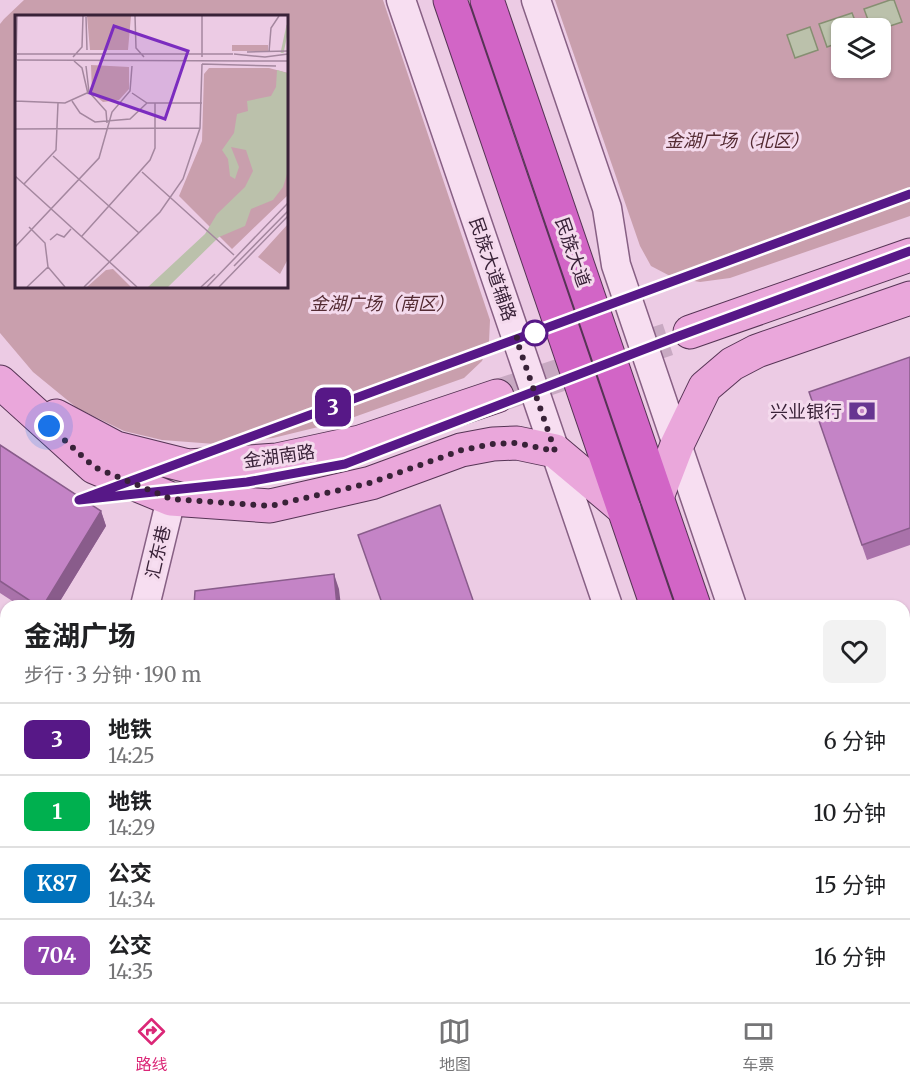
<!DOCTYPE html>
<html lang="zh">
<head>
<meta charset="utf-8">
<style>
	:root { --surface:#fff; --page:#f2f2f2; --text:#202124; --muted:#757577; --line:#e0e0e0; --accent:#db2777 }
	body { margin:0; font-family:Merriweather,"Noto Sans SC",serif; background:var(--page); color:var(--text); height:100vh; display:flex; flex-direction:column; font-size:22px; white-space:nowrap }
	* { box-sizing:border-box; margin:0 }
	p { font-size:20px; color:var(--muted) }
	.icon { flex:none; width:33px; height:33px; fill:none; stroke:currentColor; stroke-width:2; stroke-linecap:round; stroke-linejoin:round }
	.map { position:relative; flex:1; overflow:hidden }
	.side { position:absolute; left:0px; top:600px; width:910px; height:402px; display:flex; flex-direction:column; background:var(--surface); border-radius:18px 18px 0 0; box-shadow:0 2px 4px #0004 }
	.side>* { flex:none }
	.badge { padding:0 12px; border-radius:9px; font-size:21px; line-height:39px }
	.fabs { position:absolute; left:831px; top:18px; display:grid; gap:12px }
	.fabs a { display:grid; place-items:center; width:60px; height:60px; border-radius:9px; background:var(--surface); box-shadow:0 2px 4px #0004; font-size:30px }
	.you { position:absolute; width:30px; height:30px; margin:-15px; border:4px solid #fff; border-radius:50%; background:#1a73e8; box-shadow:0 0 0 9px #1a73e833 }
	.map>.badge { position:absolute; translate:-50% -50%; box-shadow:0 0 0 3px #fff }
	.round { display:grid; place-items:center; flex:none; width:63px; height:63px; border-radius:9px; background:var(--page) }
	.headline { display:flex; align-items:center; justify-content:space-between; height:102px; padding:0 24px }
	h1 { font-size:28px; font-weight:700; line-height:45px }
	ul { padding:0; list-style:none }
	li { display:flex; align-items:center; gap:18px; height:72px; padding:0 24px; border-top:2px solid var(--line) }
	li div { flex:1 }
	li b { display:block; font-size:22px }
	li em { font-style:normal }
	li .badge { min-width:66px; font-weight:700; text-align:center }
	.tab-bar { display:flex; justify-content:space-around; align-items:center; height:84px; border-top:2px solid var(--line); background:var(--surface); font-size:16px; color:var(--muted) }
	.tab-bar a { display:grid; justify-items:center; gap:3px }
	.tab-bar .current { color:var(--accent) }
	.map>svg:first-child { display:block }
	.green { fill:#c99fad; fill-rule:evenodd }
	.water { fill:#bbc1ab; stroke:#868f72; stroke-width:1.5 }
	.lines { fill:none; stroke-linecap:round; stroke-linejoin:round }
	.major-tunnel { stroke:#c8a9c2; stroke-width:33; stroke-dasharray:33 16; stroke-linecap:butt }
	.minor-casing { stroke:#876084; stroke-width:31 }
	.major-casing { stroke:#563455; stroke-width:35 }
	.highway-casing { stroke:#563455; stroke-width:35 }
	.minor { stroke:#f7def1; stroke-width:28 }
	.major { stroke:#eaa7db; stroke-width:33 }
	.highway { stroke:#d265c6; stroke-width:33 }
	.wall { fill:#a972aa }
	.shaded-wall { fill:#895c8b }
	.building { fill:#c484c6; stroke:#895c8b; stroke-width:1.5 }
	.line-casing { stroke:#fff; stroke-width:14 }
	.line { stroke:#571887; stroke-width:9 }
	.walk { stroke:#392238; stroke-width:6; stroke-dasharray:0 10.8 }
	.stop-dot { fill:#fff; stroke:#571887; stroke-width:3 }
	.labels { text-anchor:middle; dominant-baseline:central; stroke-width:6; stroke-linejoin:round; paint-order:stroke }
	.park-label { font-size:18px; font-style:italic; fill:#542b33; stroke:#f4daed }
	.street-label { font-size:18px; fill:#392238; stroke:#f4daed }
	.poi-label { font-size:18px; fill:#392238; stroke:#f4daed; text-anchor:end }
	.inset-river { fill:none; stroke:#bbc1ab; stroke-width:3 }
	.inset-road { fill:none; stroke:#a4879f; stroke-width:1.5 }
	.view { fill:#7b2cbf; fill-opacity:0.15; stroke:#7b2cbf; stroke-width:3 }
	.inset-edge { fill:none; stroke:#392238; stroke-width:3 }
</style>
</head>
<body>
<div class="map">
<svg width="910" height="1002" viewBox="0 0 910 1002">
	<rect width="100%" height="100%" fill="#eccbe4"/>
	<path class="green" d="M24,0h359l107,320 -1,22 -7,19 -18,17 -121,43 -70,17 -58,6 -53,-4 -38,-9 -47,-23 -44,-36 -33,-39v-309l4,-5zM286,16v270h-270v-270z
		M555,0h355v216l-180,62 -30,4 -28,-5 -21,-11 -11,-20zM842,28h38v40h-38z"/>
	<path class="water" d="M890,0h4l8,22 -21,7 -10,-1 -7,-19z
		M852,13l6,15h-16l-1,14 -14,5 -8,-23z
		M810,27l8,23 -23,8 -8,-23z"/>
	<g class="lines">
		<path class="major-tunnel" d="M497,396l193,-64"/>
		<defs>
			<path id="minor" d="M401,0l207,606
				M536,0l71,208 9,57 116,341
				M145,606l26,-107
				M0,696l6,3
				M0,879l6,-3
				M211,996l2,6
				M741,996l2,6
				M876,996l2,6"/>
			<path id="major" d="M690,332l220,-77
				M0,382l94,85 77,32 99,7 101,-23 90,-33 32,-6 24,-1 38,8 69,58
				M56,416l60,32 72,18 89,-6 83,-18 137,-46
				M657,497l20,-52 28,-58 27,-23 25,-13 153,-53"/>
			<path id="highway" d="M450,0l207,606
				M487,0l207,606
				M790,996l2,6
				M827,996l2,6"/>
		</defs>
		<use href="#minor" class="minor-casing"/>
		<use href="#major" class="major-casing"/>
		<use href="#highway" class="highway-casing"/>
		<use href="#minor" class="minor"/>
		<use href="#major" class="major"/>
		<use href="#highway" class="highway"/>
	</g>
	<path class="wall" d="M910,357v188l-43,15 -58,-168z
		M0,445l101,66 5,15 -49,80h-37l-20,-13z
		M6,730v104l-6,2v-104z"/>
	<path class="shaded-wall" d="M101,511l5,15 -49,80h-14z
		M334,574l5,15 2,17h-4z"/>
	<path class="building" d="M910,357v171l-48,17 -53,-153z
		M0,445l101,66 -58,95h-5l-38,-25z
		M440,505l35,101h-92l-25,-71z
		M334,574l3,32h-143l1,-15z
		M6,730v87l-6,2v-87z
		M6,922v74h174l2,6h-182v-77z
		M277,996h117l2,6h-117z
		M493,996h119l2,6h-119z"/>
	<g class="lines">
		<defs>
			<path id="line" d="M910,194l-831,306 168,-18 98,-18 334,-128 231,-85"/>
		</defs>
		<use href="#line" class="line-casing"/>
		<use href="#line" class="line"/>
		<path class="walk" d="M49,426l45,41 77,32 99,7 100,-23 92,-33 31,-6 24,-1 38,8 -39,-113 19,-5"/>
	</g>
	<defs>
		<symbol id="bank-bare" viewBox="-9 -9 18 18"><path d="M-6-4H6V4H-6ZM0-2.3a2.3 2.3 0 1 0 0 4.6a2.3 2.3 0 1 0 0-4.6Z" fill="#673591" stroke="#f4daed" stroke-width="2.5" paint-order="stroke"/></symbol>
	</defs>
	<g fill-rule="evenodd">
		<use href="#bank-bare" x="843" y="392" width="38" height="38"/>
	</g>
	<circle class="stop-dot" cx="535" cy="333" r="12"/>
	<g class="labels">
		<g class="park-label">
			<text x="737" y="140">金湖广场（北区）</text>
			<text x="382" y="303">金湖广场（南区）</text>
		</g>
		<g class="street-label">
			<text transform="translate(573 252) rotate(71)">民族大道</text>
			<text transform="translate(493 269) rotate(71)">民族大道辅路</text>
			<text transform="translate(279 456) rotate(-8)">金湖南路</text>
			<text transform="translate(158 552) rotate(-77)">汇东巷</text>
		</g>
		<g class="poi-label">
			<text x="842" y="411">兴业银行</text>
		</g>
	</g>
	<g transform="translate(15 15)">
		<rect width="273" height="273" fill="#eccbe4"/>
		<path d="M72,1h44l-3,34h-38zM217,30h36v6h-36zM76,50l38,2v22l-10,11 -16,2 -11,-9zM194,53h60l19,5v122l-56,54 -53,-53 23,-55 2,-67zM273,209v35l-8,15 -22,-17zM98,254l18,18h-44l19,-17z" fill="#c99fad"/>
		<path d="M262,55l10,3 1,8v90l-5,16 -10,13 -22,9 -6,17 -26,11 -51,50h-20l57,-53 12,-20 28,-27 8,-16 -7,-21 -15,-3 8,20 -4,12 -5,-3 -2,-17 -6,-9 12,-17 3,-19 11,-3 -1,-10 24,-5 5,-9z" fill="#bbc1ab"/>
		<path class="inset-river" d="M267,38l6,-28"/>
		<path class="inset-road" d="M120,1l1,32 8,9M71,2l1,33M232,37l41,-1M254,37l2,-24 8,-12M1,39h217M219,39l31,3 23,-3M58,42l9,-10 1,-31M187,42v-41M0,45l273,1M59,46l8,7 6,26M187,49l74,2M71,51l3,26 17,19 1,12M117,78l15,10h55M0,86l50,2 22,-10M57,86l8,12 15,9 35,-3 17,-16M0,99l2,-98M0,114l185,-1M38,141l86,77M127,157l92,83M0,161l122,111M9,169l32,-34 2,-47M14,212l16,16 3,24 17,20M67,221l68,-76 5,-12v-45M35,225l7,-6 7,3 7,-8M0,232l84,-89 13,-46 18,-21 2,-25M219,251l54,-55M12,272l21,-20M69,272l76,-75 23,-33 17,-51 2,-64M186,272l14,-13M192,272l81,-84M204,272l69,-71"/>
		<path class="view" d="M99,11l74,25 -23,68 -75,-26z"/>
		<rect width="273" height="273" class="inset-edge"/>
	</g>
</svg>
<div class="fabs">
<a><svg class="icon" aria-label="layers" viewBox="0 0 24 24"><path d="M12 4l9 5-9 5-9-5zM3 14l9 5 9-5"/></svg></a>
</div>
<div class="you" style="left:49px;top:426px"></div>
<b class="badge" style="left:333px;top:407px;background:#571887;color:#fff">3</b>
<section class="side">
<div class="headline"><div><h1>金湖广场</h1><p>步行 · 3 分钟 · 190 m</p></div><a class="round"><svg class="icon" aria-label="heart" viewBox="0 0 24 24"><path d="M12 20l-8-8c-3-5 5-10 8-4 3-6 11-1 8 4z"/></svg></a></div>
<ul>
<li><span class="badge" style="background:#571887;color:#fff">3</span><div><b>地铁</b><p>14:25</p></div><em>6 分钟</em></li>
<li><span class="badge" style="background:#00b04f;color:#fff">1</span><div><b>地铁</b><p>14:29</p></div><em>10 分钟</em></li>
<li><span class="badge" style="background:#0072bc;color:#fff">K87</span><div><b>公交</b><p>14:34</p></div><em>15 分钟</em></li>
<li><span class="badge" style="background:#8e44ad;color:#fff">704</span><div><b>公交</b><p>14:35</p></div><em>16 分钟</em></li>
</ul>
</section>
</div>
<nav class="tab-bar">
<a class="current"><svg class="icon" aria-label="directions" viewBox="0 0 24 24"><path d="M12 3l9 9-9 9-9-9zM9 14v-3h6M13 9l2 2-2 2"/></svg>路线</a>
<a><svg class="icon" aria-label="map" viewBox="0 0 24 24"><path d="M3 6l6-2 6 2 6-2v14l-6 2-6-2-6 2zM9 4v14M15 6v14"/></svg>地图</a>
<a><svg class="icon" aria-label="tickets" viewBox="0 0 24 24"><path d="M3 7h18v10H3zM15 7v10"/></svg>车票</a>
</nav>
</body>
</html>
